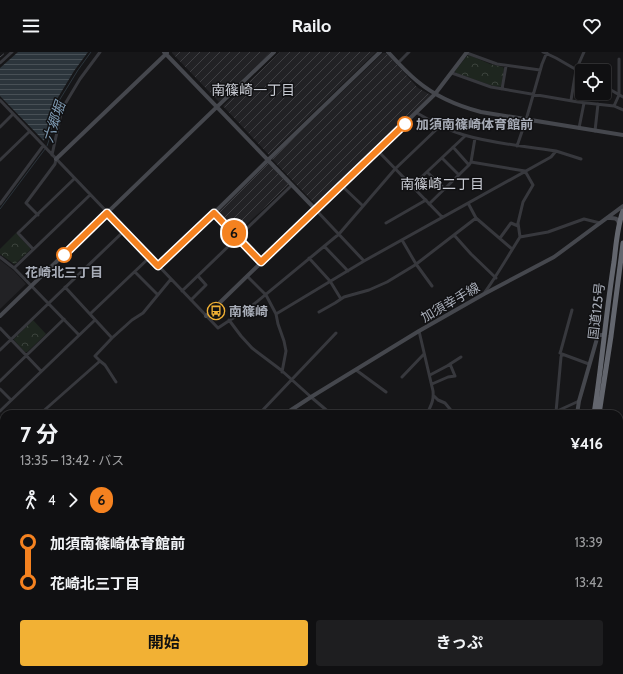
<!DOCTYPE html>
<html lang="ja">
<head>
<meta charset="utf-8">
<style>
	:root { --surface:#101012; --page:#1e1e20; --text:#f1f3f6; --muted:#9c9d9f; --line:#303032; --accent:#f2b134 }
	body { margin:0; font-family:Cabin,"Noto Sans JP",sans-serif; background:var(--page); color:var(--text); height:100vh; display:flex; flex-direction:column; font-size:15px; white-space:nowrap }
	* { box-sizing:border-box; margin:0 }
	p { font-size:13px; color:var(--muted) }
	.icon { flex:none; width:22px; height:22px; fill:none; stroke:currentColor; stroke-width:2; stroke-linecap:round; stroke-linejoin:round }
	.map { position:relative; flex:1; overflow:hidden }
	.panel { position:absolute; left:0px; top:358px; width:623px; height:264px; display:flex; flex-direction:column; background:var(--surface); border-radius:12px 12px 0 0; box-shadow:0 1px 3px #0004,0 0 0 1px var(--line) }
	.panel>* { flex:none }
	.badge { padding:0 8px; border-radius:13px; font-size:14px; line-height:26px }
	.controls { position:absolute; left:575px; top:12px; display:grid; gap:8px }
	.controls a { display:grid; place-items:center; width:36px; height:36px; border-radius:4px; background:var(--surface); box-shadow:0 1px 3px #0004,0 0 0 1px var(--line); font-size:20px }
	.map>.badge { position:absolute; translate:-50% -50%; box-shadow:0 0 0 2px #fff }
	.legs { display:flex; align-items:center; gap:6px; height:44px; padding:0 20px; font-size:13px }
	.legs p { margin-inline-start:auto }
	.head { display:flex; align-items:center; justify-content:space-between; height:68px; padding:0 20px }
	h1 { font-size:22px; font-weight:700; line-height:30px }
	.cta { display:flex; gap:8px; margin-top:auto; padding:8px 20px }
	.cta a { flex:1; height:46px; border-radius:4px; background:var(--accent); color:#111; font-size:16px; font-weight:700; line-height:46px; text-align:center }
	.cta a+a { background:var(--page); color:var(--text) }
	ul { padding:0 20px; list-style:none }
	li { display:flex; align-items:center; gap:14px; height:40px; font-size:15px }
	li i { display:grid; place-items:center; width:6px; height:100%; margin:0 5px; background:currentColor }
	li i::after { content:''; width:10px; height:10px; margin:-5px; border:3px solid; border-radius:50%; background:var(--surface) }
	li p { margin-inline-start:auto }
	li:first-child i { background:linear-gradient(#0000 50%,currentColor 0) }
	li:last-child i { background:linear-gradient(currentColor 50%,#0000 0) }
	header { display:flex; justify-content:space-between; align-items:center; height:52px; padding:0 20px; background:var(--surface); font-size:18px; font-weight:700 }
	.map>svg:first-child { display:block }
	.built { fill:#222225 }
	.industrial { fill:url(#industrial-furrows) }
	.park { fill:url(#park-crowns) }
	.water { fill:url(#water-rules) }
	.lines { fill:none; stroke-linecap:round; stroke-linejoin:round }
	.stream { stroke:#2c353c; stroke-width:1 }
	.street { stroke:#37383d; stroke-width:3 }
	.secondary { stroke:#45474d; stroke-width:4 }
	.highway { stroke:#63666e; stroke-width:5 }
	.rail { stroke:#4a4c52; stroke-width:1; stroke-dasharray:5 4; stroke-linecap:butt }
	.line-1-casing { stroke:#fff; stroke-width:9 }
	.line-1 { stroke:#f58220; stroke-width:6 }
	.stop-1-dot { fill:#fff; stroke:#f58220; stroke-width:2 }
	.labels { text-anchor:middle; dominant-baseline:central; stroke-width:3; stroke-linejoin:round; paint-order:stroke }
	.stop-label { font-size:13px; font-weight:bold; fill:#a8adb8; stroke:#111113; text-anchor:start }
	.street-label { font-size:13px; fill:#a8adb8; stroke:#111113 }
	.poi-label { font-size:13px; font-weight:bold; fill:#a8adb8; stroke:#111113; text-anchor:start }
	.neighbourhood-label { font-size:14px; fill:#c9ccd4; stroke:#111113 }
	.water-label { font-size:14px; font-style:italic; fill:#7f9bb3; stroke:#111113 }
</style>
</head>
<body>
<header><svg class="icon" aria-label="menu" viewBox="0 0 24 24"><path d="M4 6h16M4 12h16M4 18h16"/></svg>Railo<svg class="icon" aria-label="heart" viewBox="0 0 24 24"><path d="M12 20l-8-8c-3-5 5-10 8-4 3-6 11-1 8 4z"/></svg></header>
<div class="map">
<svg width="623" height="622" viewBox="0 0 623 622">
	<defs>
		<pattern id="industrial-furrows" width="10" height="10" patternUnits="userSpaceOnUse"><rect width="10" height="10" fill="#222225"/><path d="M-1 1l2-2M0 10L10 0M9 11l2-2" fill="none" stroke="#3f3f43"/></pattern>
		<pattern id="park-crowns" width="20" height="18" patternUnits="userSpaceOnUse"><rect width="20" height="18" fill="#1e261f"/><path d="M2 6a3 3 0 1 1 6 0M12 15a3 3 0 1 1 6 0" fill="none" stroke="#3c433d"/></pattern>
		<pattern id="water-rules" width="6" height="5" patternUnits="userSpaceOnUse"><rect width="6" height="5" fill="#2c353c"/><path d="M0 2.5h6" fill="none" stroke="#485056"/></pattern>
	</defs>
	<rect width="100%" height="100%" fill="#161618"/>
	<path class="built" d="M0,208l14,11 12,13 -26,25z"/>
	<path class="industrial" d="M172,0h98l-51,50 -47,-49z
		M280,0h96l-107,103 -46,-49z
		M383,1h3l32,35 13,7 -113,110h-2l-44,-46z
		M269,110l21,22 -53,49 -19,-19v-2z"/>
	<path class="park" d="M469,3l21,9 13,3 1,2 -3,17 -1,1 -7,-1 -37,-13 -1,-2 12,-15z
		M16,181l14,15v2l-15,14h-1l-14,-10v-5z
		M33,268l13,14 -19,18h-2l-11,-12v-1z"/>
	<path class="water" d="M18,0h70l-14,19 -20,33 -10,37 -44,-45v-28z"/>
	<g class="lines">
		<path class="stream" d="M47,94l2,-6 8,-36 21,-34 13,-18
			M0,157l45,-60
			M623,432v-1
			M622,442l1,-1
			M600,622l1,-4"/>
		<path class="street" d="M543,0l13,6 26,15
			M467,1l30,11 43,6
			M0,11l12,-11
			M398,11l11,-11
			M452,21l39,14 87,15 36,4 5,-11v-36
			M604,34l19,11
			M502,37l4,-23
			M0,48l218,228 35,-23 86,-71 56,-65 45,-43
			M571,48l5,-30 8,-18
			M614,54l9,4
			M0,75l13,-13
			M579,76l5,-25
			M595,79l3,-27
			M517,94l9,-26 16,-56 5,-12
			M453,95l16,18
			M378,99l64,66
			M556,99l25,8
			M52,103l10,-46 18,-30 20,-27
			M442,106l17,17
			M0,108l29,-28
			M471,110l54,9 8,14 -10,17 -5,21 2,14
			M427,120l18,17
			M341,133l22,21
			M412,134l53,-50
			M468,151l8,15 36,31
			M0,152l43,-58
			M429,152l40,-39 2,-3 4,-24
			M316,158l48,51
			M214,161l47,49
			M38,163l-12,-12 29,-39 1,-5
			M386,171l40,-23
			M454,183l17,19 25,24
			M500,186l11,-15 7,3
			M402,188l14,24 16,22
			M324,194l24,25
			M33,197l-15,-16 56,-54
			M0,205l14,11 65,67
			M309,206l21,23 11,18
			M14,216l76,-73
			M135,220l23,23
			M247,224l19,19 10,19 2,10 6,17 2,10 -4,21
			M65,235l47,51
			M182,239l110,-106
			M485,240c13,-18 23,-36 35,-55l28,-5 36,-13 16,4
			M191,248l15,-15 -8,-9
			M319,260l16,-9 9,-6 25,-7 18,-8 28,-17 61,-47
			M90,262l60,-57
			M276,262l88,-53 187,-104 5,-6c-30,-5 -62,-7 -92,-16 -17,-5 -32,-13 -47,-22
			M229,268l12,16 11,12 29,22 30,27 20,17
			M0,276l41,43
			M419,279l14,60c1,10 -2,14 -6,23
			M0,298l124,-119
			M562,302l-2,-1 1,-3 11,-40
			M100,309l5,4 11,17
			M356,318l30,22
			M430,323l17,-9 14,-9
			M402,325l22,-23
			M0,329l64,-62
			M432,332l16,-7 7,-1 -5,-12
			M0,337l11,11
			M434,344l4,4 7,3 9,11
			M0,359l95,-91
			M556,360l5,-55 1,-3 27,10
			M40,362l60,-53 -5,-5 17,-18 20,-18 11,-7 28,-34
			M259,362l77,-81
			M544,362l11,-2 24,-11
			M0,388l4,-3
			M619,478h4
			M0,612l4,2
			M10,618l6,4
			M171,618l3,4
			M227,618l2,4
			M278,618l2,4
			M322,618l1,4
			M393,618l1,4
			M67,622l2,-4
			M206,622l7,-4
			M288,622l6,-4
			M475,622l6,-4
			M521,622l4,-4"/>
		<path class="secondary" d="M164,0l152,158
			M388,0c9,10 18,20 29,29 19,16 41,25 64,31l142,23
			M56,107l111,-106
			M607,166c6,0 11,-1 12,6
			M158,214l56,-53 54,-53 112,-108
			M0,264l274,-264
			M206,264l229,-222 32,-42
			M285,362l26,-17 108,-66 65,-37 70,-37 69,-51
			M577,362l2,-13 19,-66h6
			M619,440l4,-3
			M0,506h4
			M0,530h4
			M0,554l4,-2
			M0,604l4,-3"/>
		<path class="highway" d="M594,362c8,-50 12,-101 20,-152 2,-16 3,-35 9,-51
			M599,362l12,-78 12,-93
			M619,451l4,-3
			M619,461l4,-1
			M619,470l4,-1
			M0,515h4
			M0,524h4
			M529,622l4,-4
			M563,622l1,-4
			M570,622v-4"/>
		<path class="rail" d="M0,5l6,-5"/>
	</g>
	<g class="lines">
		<defs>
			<path id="line-1" d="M64,203l43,-42 51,53 56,-53 47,49 144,-138"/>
		</defs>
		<use href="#line-1" class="line-1-casing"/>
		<use href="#line-1" class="line-1"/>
	</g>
	<defs>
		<symbol id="bus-ring" viewBox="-11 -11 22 22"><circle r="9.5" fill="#111113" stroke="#f2b134" stroke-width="1.5"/><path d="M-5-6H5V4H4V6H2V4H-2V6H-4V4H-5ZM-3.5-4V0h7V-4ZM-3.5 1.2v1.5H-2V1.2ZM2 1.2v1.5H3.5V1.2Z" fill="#f2b134"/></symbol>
	</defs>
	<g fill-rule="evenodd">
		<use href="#bus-ring" x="206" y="249" width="20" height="20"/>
	</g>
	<g class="stop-1-dot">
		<circle cx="405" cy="72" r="7"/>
		<circle cx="64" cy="203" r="7"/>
	</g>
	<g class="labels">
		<g class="stop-label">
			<text x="416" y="72">加須南篠崎体育館前</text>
			<text x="64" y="220" text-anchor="middle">花崎北三丁目</text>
		</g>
		<g class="street-label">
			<text transform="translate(450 250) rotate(-30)">加須幸手線</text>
			<text transform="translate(596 259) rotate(-83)">国道125号</text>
		</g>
		<g class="poi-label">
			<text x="229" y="259">南篠崎</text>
		</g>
		<g class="neighbourhood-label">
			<text x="253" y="38">南篠崎一丁目</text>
			<text x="442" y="132">南篠崎二丁目</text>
		</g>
		<g class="water-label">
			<text transform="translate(54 70) rotate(-72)">六郷堀</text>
		</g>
	</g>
</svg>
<div class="controls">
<a><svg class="icon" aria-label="locate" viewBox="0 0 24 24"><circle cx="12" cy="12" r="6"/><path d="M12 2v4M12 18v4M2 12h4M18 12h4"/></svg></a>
</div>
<b class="badge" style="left:234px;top:181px;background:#f58220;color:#111">6</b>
<section class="panel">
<div class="head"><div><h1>7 分</h1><p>13:35 – 13:42 · バス</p></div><b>¥416</b></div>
<div class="legs"><svg class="icon" aria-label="walk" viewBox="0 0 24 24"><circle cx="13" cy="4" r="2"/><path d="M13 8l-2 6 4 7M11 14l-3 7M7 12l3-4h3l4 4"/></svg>4<svg class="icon" aria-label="forward" viewBox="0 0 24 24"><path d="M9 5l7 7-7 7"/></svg><b class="badge" style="background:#f58220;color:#111">6</b></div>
<ul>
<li><i style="color:#f58220"></i><b>加須南篠崎体育館前</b><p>13:39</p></li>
<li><i style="color:#f58220"></i><b>花崎北三丁目</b><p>13:42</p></li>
</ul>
<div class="cta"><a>開始</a><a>きっぷ</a></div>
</section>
</div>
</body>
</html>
